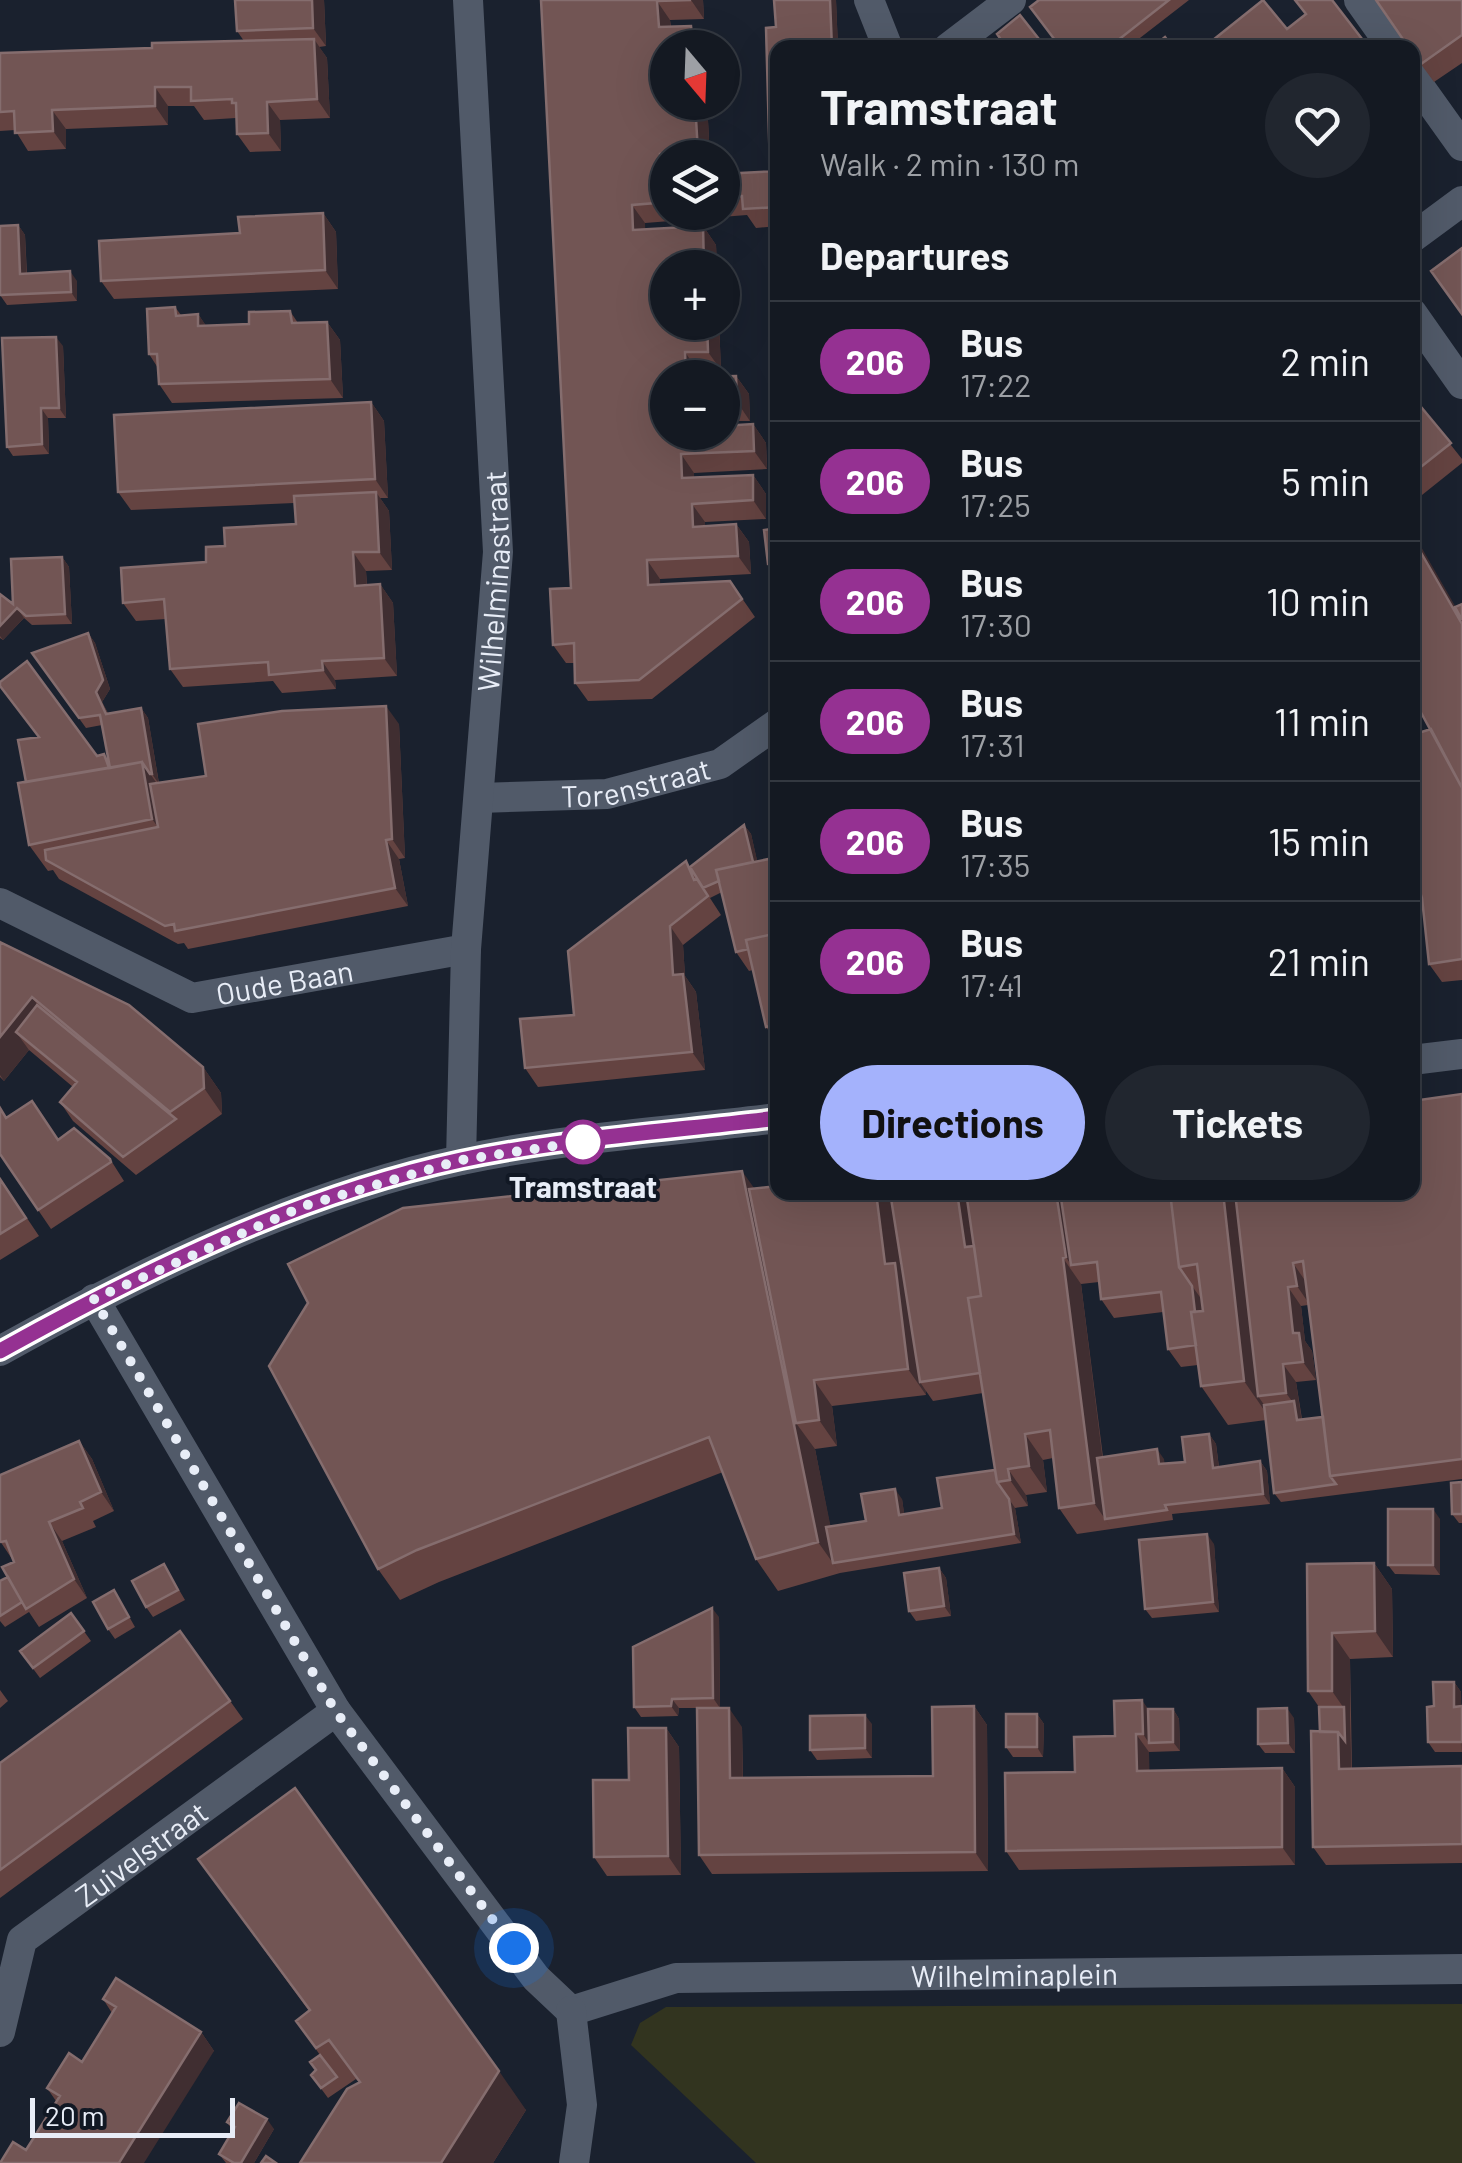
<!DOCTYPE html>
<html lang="en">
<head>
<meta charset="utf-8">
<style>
	:root { --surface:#141922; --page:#21262f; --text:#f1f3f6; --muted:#9da0a5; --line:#333840; --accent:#a4b2fc }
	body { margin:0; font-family:Barlow,sans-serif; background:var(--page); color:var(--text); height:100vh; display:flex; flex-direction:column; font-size:38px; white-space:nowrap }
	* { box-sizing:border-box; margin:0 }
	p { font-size:32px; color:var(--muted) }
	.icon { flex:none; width:55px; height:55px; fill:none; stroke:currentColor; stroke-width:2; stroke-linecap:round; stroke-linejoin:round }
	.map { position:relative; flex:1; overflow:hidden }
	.drawer { position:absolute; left:770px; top:40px; width:650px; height:1160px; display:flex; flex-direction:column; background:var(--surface); border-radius:20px; box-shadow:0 10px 40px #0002,0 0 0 2px var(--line) }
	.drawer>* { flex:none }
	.badge { padding:0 20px; border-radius:32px; font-size:35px; line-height:65px }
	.needle { width:65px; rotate:161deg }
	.controls { position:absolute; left:650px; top:30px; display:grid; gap:20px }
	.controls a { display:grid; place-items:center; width:90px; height:90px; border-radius:50%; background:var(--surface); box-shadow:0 10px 40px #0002,0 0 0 2px var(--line); font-size:50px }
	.scale { position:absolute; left:30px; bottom:25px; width:205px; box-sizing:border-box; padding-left:10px; border:5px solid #e8edf7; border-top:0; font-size:28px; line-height:35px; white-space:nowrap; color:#e8edf7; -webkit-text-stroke:8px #111824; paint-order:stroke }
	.you { position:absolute; width:50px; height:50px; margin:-25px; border:8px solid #fff; border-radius:50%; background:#1a73e8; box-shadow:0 0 0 15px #1a73e833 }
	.map>.badge { position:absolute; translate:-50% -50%; box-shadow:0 0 0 5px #fff }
	h2 { padding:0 50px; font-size:38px; line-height:90px }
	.round { display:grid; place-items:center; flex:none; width:105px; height:105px; border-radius:52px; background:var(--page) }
	.overview { display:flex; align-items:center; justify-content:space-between; height:170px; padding:0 50px }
	h1 { font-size:48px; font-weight:700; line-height:75px }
	.primary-button { display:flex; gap:20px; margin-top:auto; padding:20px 50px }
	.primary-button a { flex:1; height:115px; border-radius:60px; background:var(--accent); color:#111; font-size:40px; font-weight:700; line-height:115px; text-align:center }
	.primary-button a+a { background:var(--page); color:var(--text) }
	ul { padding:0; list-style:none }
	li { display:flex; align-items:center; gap:30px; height:120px; padding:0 50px; border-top:2px solid var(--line) }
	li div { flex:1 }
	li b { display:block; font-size:38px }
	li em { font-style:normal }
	li .badge { min-width:110px; font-weight:700; text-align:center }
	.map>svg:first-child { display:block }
	.green { fill:#32341f }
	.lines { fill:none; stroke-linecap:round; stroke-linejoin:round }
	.minor { stroke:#515a69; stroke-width:30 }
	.wall { fill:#644341; fill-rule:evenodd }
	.shaded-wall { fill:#402e31 }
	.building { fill:#725554; stroke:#856d6e; stroke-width:2.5 }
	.line-casing { stroke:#fff; stroke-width:22 }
	.line { stroke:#953192; stroke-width:15 }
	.walk { stroke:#e8edf7; stroke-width:10; stroke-dasharray:0 18 }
	.stop-dot { fill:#fff; stroke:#953192; stroke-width:5 }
	.labels { text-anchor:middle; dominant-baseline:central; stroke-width:8; stroke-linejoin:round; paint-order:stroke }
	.street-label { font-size:30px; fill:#e8edf7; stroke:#111824 }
	.stop-label { font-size:30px; font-weight:bold; fill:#e8edf7; stroke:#111824 }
</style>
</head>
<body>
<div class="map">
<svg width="1462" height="2163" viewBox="0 0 1462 2163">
	<rect width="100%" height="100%" fill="#1a212e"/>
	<path class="green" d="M1462,2004v159h-706l-125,-118 9,-22 26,-16z"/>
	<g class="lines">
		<g class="minor">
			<path d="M869,0l19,48"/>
			<path d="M1359,0l34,48"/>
			<path d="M948,48l63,-48"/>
			<path d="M1412,76l50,70"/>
			<path d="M1412,238l50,-37"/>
			<path d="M1412,313l50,71"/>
			<path id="s1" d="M479,798l128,-4 113,-30 58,-41"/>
			<path id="s2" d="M0,903l192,95 274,-49"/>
			<path d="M1412,1060l50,-6"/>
			<path id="s3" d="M461,1160l5,-211 32,-397 -30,-552"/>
			<path id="s4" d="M94,1299l242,412 200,267 35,33 105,-33 786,-9"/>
			<path d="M0,1351c141,-79 302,-157 461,-191 104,-22 212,-29 317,-42"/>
			<path d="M571,2011l11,94 -8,58"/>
			<path id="s5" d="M0,2032l22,-92 314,-229"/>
		</g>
	</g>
	<path class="wall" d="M235,0h89l2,46 -7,1 8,11 3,60 -50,2 1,31 -31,1 -13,-18 -1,-16 -32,2 -10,-14h-26v19l-102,4v20l-38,2 -13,-21 -15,1v-78l152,-5 92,-7 -7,-10z
		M541,0h162l1,19 -34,1 1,7 20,-1 13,18 1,4h-37v54h39l3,56h-42v54h54v-38l48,-3 -4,-143 10,-1 -2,-27h62l2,48h-60v178l-22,2 -9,-13 -102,8v6l58,-3 13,19 1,23h-49v54h51l2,48 -23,1v6l38,-1 13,18 1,27h-26v5l29,-2 13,19 1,26 -73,4v4l59,-2 13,19v25l-61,3v4l31,-2 13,18 2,32 -91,5v5l70,-3 25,36 -103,82 -64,2 -13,-18 -1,-20h-8l-13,-18 -3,-56 21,-1zM668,378h54v54h-54z
		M1039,0h150l-62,48h-67z
		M1462,0v63l-28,19 -22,-30z
		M323,213l13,19 2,57 -224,10 -13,-18 139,-48z
		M18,225l7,10 2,39 50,7v20l-70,4 -7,-10z
		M175,307l6,8 17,-1 8,12 43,-2 41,-13 8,12 29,-1 13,18 3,58 -171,5 -13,-19 -1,-16 -9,-14z
		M63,346l3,72h-18l1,36 -36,2 -6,-9z
		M1412,396l50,63v4l-50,40z
		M371,402l13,19 4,77h-8l9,13 3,59 -26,1 1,14 13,-1 13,19 4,73 -62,4 1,9 -54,4 -9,-12 -90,6 -13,-18 -4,-50 -30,2 -13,-18 83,-41 19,-16 71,-22 -2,-21 -163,7 -13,-18z
		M778,528v46h-3l-7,-10z
		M62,557l7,10 3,57 -40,1 -8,-7 -21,22 -3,-2v-44l13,10z
		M1462,604v376l-20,2 -13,-18 2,-235 25,-122z
		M88,633l7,10 15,46 -8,13 6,11 33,-5 7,10 11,65 47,-7 193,-52 6,134 -6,1 9,47 -220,43 -4,-6 -6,1 -119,-65 -6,-9 -5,1 -19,-26 -3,-63 71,-26 7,-2 4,6 -6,-35 -16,3 -54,-75z
		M744,825l7,9 6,27 21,-4v186l-12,-16 -13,-57 -4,1 -13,-19 -14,-60 -12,6 11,17 -38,30 2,31 11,16 9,78 -167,17 -13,-19 49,-53 112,-154 4,6z
		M1412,915l10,68 -10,1z
		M0,942l203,125 18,26 1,21 -86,61 -63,-54 -13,-19 13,-15 -44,-37 -25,31 -4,-4z
		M1462,1094v385l-181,23 -7,-9 -8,-73 -38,5 -27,-39 -3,-21 -17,2 -13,-18 -5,-37 -49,6 -13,-19 -2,-17 -18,2 22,173 61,2v5l21,-2 24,-28 7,10 3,23 41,-6 7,10 3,33 -98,10 1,6 -96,14 -18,-26 -6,-50 -10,2 4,32 -21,3 2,11 -13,2 6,35 -181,30 -62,18 -22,-32 -33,-87 -284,110 -39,18 -22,-31 377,-380 657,3zM896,1232l7,42 -2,-3zM1308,1305l15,112 -21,2 -6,-37 20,-2 -4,-29 -7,-10 -4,-35zM926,1391l7,10 50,-8 12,77 -53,38 -38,6 -2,-15 -36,22 -36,5 -15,-77 22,-3 -5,-40 94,-11z
		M7,1118l51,22 52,19 14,22 -73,48 -51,-75z
		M0,1178l39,58 -39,24z
		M79,1441l13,18 22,52 -21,10 3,6 -34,14 25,57 -48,29 -10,-15 -24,15 -5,-6v-40l8,-4 6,-15 -14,-21z
		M1462,1482v41h-3l-7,-9z
		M1440,1519v56l-45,-1 -7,-9z
		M1214,1544l5,68 -67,6 -7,-9z
		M1374,1563l18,26 1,68 -43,2 2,110 110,-3v97l-136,2 -13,-18 7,-115 -1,-25 -11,-16 -1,-127z
		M164,1564l21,36 -32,17 -7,-10z
		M939,1568l7,10 5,38 -35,5 -7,-10z
		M114,1590l21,37 -20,12 -7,-10z
		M71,1613l20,28 -51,37 -20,-27z
		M719,1617l1,91h-41l-1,8 -37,1 -7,-10z
		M180,1631l63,88 -243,179v-135z
		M1454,1682l7,10 1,60h-27l-7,-10 6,-36z
		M0,1690l8,11 -8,7z
		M974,1706l13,19 1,146 -276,3 -13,-19 43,-128 1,51 190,-2z
		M1148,1709h25l6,10 1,32 -31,1v19l133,-3 13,19v78l-276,5 -13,-19 69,-79z
		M1037,1714l7,10 -1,33h-30l-7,-10z
		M1294,1718l1,35h-30l-7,-9z
		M872,1724v34l-55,2 -7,-10z
		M666,1728l13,19 2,128 -74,1 -13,-19z
		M198,1859l328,251 -33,53h-193l59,-81 -3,-3 -28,19 -17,-23 5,-4 4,-16 -24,-34 13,-10z
		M103,1999l98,33 13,19 -188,99 30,-49 -9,-13 35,-26 30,-49z
		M227,2122l47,7 -20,34h-28l-7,-9 14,-23z"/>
	<path class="shaded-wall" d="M312,0h12l2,46 -13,-18z
		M691,0h12l1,19z
		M830,0h6l2,48h-6z
		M657,1l13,19 2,26 -13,-19z
		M691,26l13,18 1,4h-12z
		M314,39l13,19 3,60 -13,-19z
		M155,87l13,19v19l-13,-19z
		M267,102l13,18 1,31 -13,-18z
		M695,102h12l3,56h-8l-4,-6z
		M52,110l14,19v20l-13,-18z
		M660,154l8,10v21l-7,-9z
		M632,205l13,18 1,25 -13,-18z
		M323,213l13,19 2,57 -13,-19z
		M18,225l7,10 2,49 -7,-10z
		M703,226l13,19 1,23h-13z
		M70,271l7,10v20l-6,-9z
		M198,314l13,19 -13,-7z
		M327,322l13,18 3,58 -13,-19z
		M707,322h12l2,48 -13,-18z
		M56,337l7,9 3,72 -7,-10z
		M685,352l13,19v7l-12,-1z
		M736,376l13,18 1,27 -13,-19z
		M371,402l13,19 4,77 -13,-19z
		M41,408l7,10 1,36 -7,-10z
		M753,424l13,19 1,26 -13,-18z
		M681,454l13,19 1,23 -13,-18z
		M753,475l13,19v25l-13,-19z
		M376,492l13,19 3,59 -13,-18z
		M692,504l13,18 1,24 -13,-19z
		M736,524l13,18 2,32 -13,-18z
		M1412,531l50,87v6l-50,-87z
		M353,552l13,19 2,33 -13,-18z
		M62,557l7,10 3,57 -7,-10z
		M647,560l13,19 1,25 -13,-19z
		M380,584l13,19 4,73 -13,-18z
		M17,608l7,10 -21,22 -3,-4v-10z
		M88,633l7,10 15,46 -8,13 11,22 -7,-10 -10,-22z
		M322,661l13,19 1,9 -13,-19z
		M386,706l13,18 6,134 -13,-19z
		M141,708l7,10 11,66 -7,-10z
		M142,762l18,26 11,57 -19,-26z
		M744,825l7,9 11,47 -7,-10z
		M386,840l13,19 9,47 -13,-18z
		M1412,915l10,68 -10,-13z
		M670,926l13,19 2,31 11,16 9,78 -13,-18 -19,-77z
		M32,997l18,26 -34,9 13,18 -25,31 -4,-6v-38z
		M203,1067l18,26 1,21 -18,-26z
		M742,1171l22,31 32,221 19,26 23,114h-5l7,10 -22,-31z
		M876,1192h15l10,79 12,18 7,93 6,9v4l-18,-26 -23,-105z
		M957,1192h10l11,73 -13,-18z
		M1056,1192h14l1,73 -5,-8z
		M1223,1192h23l12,204 13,19v5l-27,-39z
		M1063,1258l18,26 29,235h-5l7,10 -18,-26z
		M1293,1263l13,19 4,23 -13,-19z
		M1192,1286l13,18 -6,40z
		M1288,1287l13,19 4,35 7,10 4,29 -13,-18 -10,-29z
		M1283,1364l13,18 7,47 -6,-9 -3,-16 -8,-11z
		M814,1380l18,26 5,40 -18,-26z
		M1025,1434l18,26 4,32 -18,-26z
		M1209,1434l7,10 4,33 -7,-9z
		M79,1441l13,18 22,52 -13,-19z
		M1157,1449l7,10 2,15 -7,-10z
		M1260,1461l7,10 3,33 -7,-10z
		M1008,1469l18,26 2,11 -18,-26z
		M895,1489l7,10 4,26 -7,-10z
		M1009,1499l6,9 6,35 -7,-9z
		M1433,1509l7,10v56l-7,-10z
		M49,1522l13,19 25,57 -13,-19z
		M1207,1534l7,10 5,68 -6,-10z
		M1374,1563l18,26 1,68 -18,-26z
		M939,1568l7,10 5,38 -7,-10z
		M712,1608l7,9 1,91 -7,-10z
		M1332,1633l18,26v58l-18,-26z
		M1454,1682l7,10v24l-7,-9z
		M672,1699l7,9 -1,8 -7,-10z
		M1142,1700l13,19 -6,24 -6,-9z
		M974,1706l13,19 1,146 -13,-19z
		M1344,1707l6,10 2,71 -13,-19 -1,-37z
		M729,1708l13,19 1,69 -13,-18z
		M1287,1708l7,10 1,35 -7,-10z
		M1173,1709l6,10 1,32 -7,-9z
		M1037,1714l7,10 -1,33 -6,-10z
		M865,1715l7,9v34l-7,-10z
		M666,1728l13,19 2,128 -13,-19z
		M1136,1734l13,18 1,38 -13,-19z
		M1282,1768l13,19v78l-13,-18z
		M201,2032l13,19 -70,112h-25z
		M499,2071l27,39 -33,53h-52z
		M267,2119l7,10 -20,34h-13z"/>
	<path class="building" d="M235,0h77l1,28 -76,3z
		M541,0h150l-34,1 2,26 32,-1 2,22h-25v54h27l3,50 -38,2 1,22h7v26l-36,3 1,25 70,-4 1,42h-36v54h39l1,30h-23l1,25 50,-1 1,26h-15v-24h-54v54h54v-6l31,-2 1,27 -73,3 1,24 71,-3v25l-61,4 1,23 43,-3 2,32 -91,4 1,25 82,-4 12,18 -103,81 -64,3 -1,-40 -21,2 -3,-56 21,-1z
		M774,0h56l2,48h-54v123h-8l-4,-143 10,-1z
		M1039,0h130l-61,48h-47l-31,-41z
		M1263,0l24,29 19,-15 -11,-14h37l37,48h-166z
		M1376,0h86v35l-41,29 -9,-12v-4h-3z
		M1020,15l26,33h-39l-10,-14z
		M1165,37l8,11h-22z
		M314,39l3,60 -50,3 1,31 -31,1 -1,-31h-4v-4l-41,2v-14h-36v19l-103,4 1,21 -38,2 -1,-22 -14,1v-59l152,-5v-5z
		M778,171v36l-35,2 -1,-13 -20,1v-23z
		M323,213l2,57 -224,11 -2,-40 141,-8 -2,-16z
		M18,225l2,49 50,-3 1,21 -71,3v-69z
		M1462,248v66l-31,-43z
		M175,307l1,9 22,-2v12l51,-2v-12l41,-1 2,12 35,-1 3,57 -171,5 -2,-30h-8l-2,-45z
		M56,337l3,71h-18l1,36 -35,3 -5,-109z
		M1412,396l39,47 -39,31z
		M371,402l4,77 -257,13 -4,-77z
		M376,492l3,60h-26l2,34 25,-2 4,74 -62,3 1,9 -54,5 -1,-13 -98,7 -6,-70 -41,4 -2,-35 85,-6v-15l19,-1 -1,-18 72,-4 -2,-28z
		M778,528v35l-10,1 -4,-34z
		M1412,537l50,87v164l-50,-92z
		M62,557l3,57 -39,2 -9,-8 -17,18v-32l13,10 -2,-45z
		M1462,604v16l-7,-13z
		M88,633l15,47 -7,12 10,22 35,-6 11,66h-2l-8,-12 -32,6 -10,-53 -21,3 -47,-65z
		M27,661l70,95 7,-2 5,14 -83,14 -8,-42 21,-3 -39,-51v-4z
		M386,706l6,133 -6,1 9,48 -220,43 -1,-7 -9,2 -119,-66 -1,-10 113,-23 -8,-43 56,-8 -8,-52 84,-13z
		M1431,729l31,59v171l-33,5 -7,-66 -10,-31v-132z
		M142,762l10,57 -123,26 -11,-62z
		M744,825l9,37 -37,8 3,11 -16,7 -13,-21z
		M778,857v76l-32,7 2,9 -12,3 -20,-82z
		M686,861l8,19 3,-1 11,17 -38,30 3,49 10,-1 9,78 -167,16 -5,-49 54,-4 -6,-64z
		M778,933v91l-12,3 -20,-87z
		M0,942l129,63 74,62 1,21 -34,24 -138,-115 -32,40z
		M37,1005l139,114 -53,38 -63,-55 17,-20 -61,-50z
		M1462,1094v365l-132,17 -27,-215 -10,2 4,23 -9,1 5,46h6l4,29 -20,2 3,29 -28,3 -23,-204h177v-91z
		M32,1101l26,39 16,-12 36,31 1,3 -73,48 -38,-56v-46l6,10z
		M742,1171l76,371 -62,17 -47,-122 -292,113 -39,19 -109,-203 39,-63 -20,-39 115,-56z
		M0,1179l26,39 -26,16z
		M778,1186v6h98l9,72 10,-1 13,106 -94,11 5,40 -23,3 -47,-234z
		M890,1192h67l8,55 9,-1 7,50 -13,2 12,75 -60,9z
		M966,1192h90l10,65 -3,1 31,245 -35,5 -9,-78 -25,4 4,32 -21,3 2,11 -13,2 -29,-184 13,-2z
		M1060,1192h110l9,75 13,19 3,26h-4l5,33 -28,4 -7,-57 -60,7 -4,-37 -26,3z
		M1170,1192h53l21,189 -43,5 -10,-74 12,-1 -6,-47 -18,3z
		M1294,1401l3,19 26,-3 7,59 6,8 -62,9 -10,-88z
		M1209,1434l4,34 47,-7 3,33 -98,11 2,5 -62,9 -8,-61 60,-9 2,15 26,-2 -3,-25z
		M79,1441l22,51 -21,10 3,6 -34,14 25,57 -48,30 -24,-42 12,-5 -8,-21 -5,1 -1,-1v-66z
		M995,1470l2,12 12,17 5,35 -181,29 -7,-36 40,-6 -5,-27 34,-5 4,26 43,-7 -5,-30z
		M1462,1482v32h-10l-1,-31z
		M1388,1509h45v56h-45z
		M1207,1534l6,68 -68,7 -6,-69z
		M1374,1563l1,68 -43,2v58h-24l-1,-127z
		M164,1564l14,26 -32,17 -14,-26z
		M939,1568l5,38 -35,5 -5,-38z
		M8,1577l14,25 -22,14v-35z
		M114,1590l15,27 -21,12 -15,-27z
		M712,1608l1,90 -41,1 -1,7 -37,1 -1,-60z
		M71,1613l13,18 -51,37 -13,-17z
		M180,1631l50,70 -230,169v-107z
		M1433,1682h21v25l8,-1v36h-34l-1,-35 7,-1z
		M1142,1700l1,34h-7l1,37 145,-3v79l-276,4 -1,-78 70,-1 -1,-35 41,-1 -1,-35z
		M974,1706l1,146 -276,3 -2,-147h32l1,70 203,-2 -1,-69z
		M1319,1707h25l1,34 -7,-9h-18z
		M1287,1708l1,35 -30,1v-35z
		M1148,1709h25v33l-24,1z
		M1006,1714h31v33h-31z
		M865,1715v33l-55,2v-34z
		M628,1728h38l2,128 -74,1 -1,-77h36z
		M1311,1731l27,1 1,37 123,-3v78l-149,3z
		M295,1788l204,283 -58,92h-141l47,-74 13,-7 -31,-42 -13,8 -20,-27 14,-11 -112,-151z
		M116,1978l85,54 -82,131h-119l13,-21 13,8 34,-54 -13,-8 22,-35 13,9 34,-55 -13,-8z
		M320,2055l17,22 -16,11 -10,-13 5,-5 -6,-8z
		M239,2103l28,16 -26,44h-7l-15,-9 16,-27 -8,-5z
		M266,2156l10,7h-15z"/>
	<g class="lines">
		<defs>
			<path id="line" d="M0,1351c144,-80 299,-156 461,-191 104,-22 212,-29 317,-42"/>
		</defs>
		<use href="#line" class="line-casing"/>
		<use href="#line" class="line"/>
		<path class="walk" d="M514,1948l-178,-236 -242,-413 210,-93 157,-46 133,-20 -11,2"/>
	</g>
	<circle class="stop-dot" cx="583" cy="1142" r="20"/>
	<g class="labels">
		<g class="street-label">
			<text stroke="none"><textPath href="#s3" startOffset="580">Wilhelminastraat</textPath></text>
			<text stroke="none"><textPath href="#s1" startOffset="158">Torenstraat</textPath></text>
			<text stroke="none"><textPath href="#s2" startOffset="308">Oude Baan</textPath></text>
			<text stroke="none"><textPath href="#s5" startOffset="242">Zuivelstraat</textPath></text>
			<text stroke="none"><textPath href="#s4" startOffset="1308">Wilhelminaplein</textPath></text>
		</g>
		<g class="stop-label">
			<text x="583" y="1186">Tramstraat</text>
		</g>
	</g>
</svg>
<div class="controls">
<a><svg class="needle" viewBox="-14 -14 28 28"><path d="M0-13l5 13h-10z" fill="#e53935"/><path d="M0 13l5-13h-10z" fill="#9da0a5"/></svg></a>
<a><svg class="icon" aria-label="layers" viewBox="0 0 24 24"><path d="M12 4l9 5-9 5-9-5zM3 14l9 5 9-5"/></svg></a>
<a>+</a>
<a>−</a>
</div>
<div class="scale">20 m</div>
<div class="you" style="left:514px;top:1948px"></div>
<section class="drawer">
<div class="overview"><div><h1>Tramstraat</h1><p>Walk · 2 min · 130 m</p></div><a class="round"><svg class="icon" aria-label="heart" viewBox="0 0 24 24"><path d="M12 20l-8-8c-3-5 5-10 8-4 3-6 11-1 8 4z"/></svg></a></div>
<h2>Departures</h2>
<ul>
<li><span class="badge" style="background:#953192;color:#fff">206</span><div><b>Bus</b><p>17:22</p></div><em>2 min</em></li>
<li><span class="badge" style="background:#953192;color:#fff">206</span><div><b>Bus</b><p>17:25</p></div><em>5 min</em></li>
<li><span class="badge" style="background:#953192;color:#fff">206</span><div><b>Bus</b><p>17:30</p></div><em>10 min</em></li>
<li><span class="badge" style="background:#953192;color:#fff">206</span><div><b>Bus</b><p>17:31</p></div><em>11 min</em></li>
<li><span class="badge" style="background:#953192;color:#fff">206</span><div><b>Bus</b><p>17:35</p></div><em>15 min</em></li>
<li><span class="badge" style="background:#953192;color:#fff">206</span><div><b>Bus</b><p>17:41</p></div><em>21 min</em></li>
</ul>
<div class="primary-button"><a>Directions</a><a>Tickets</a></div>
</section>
</div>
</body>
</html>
